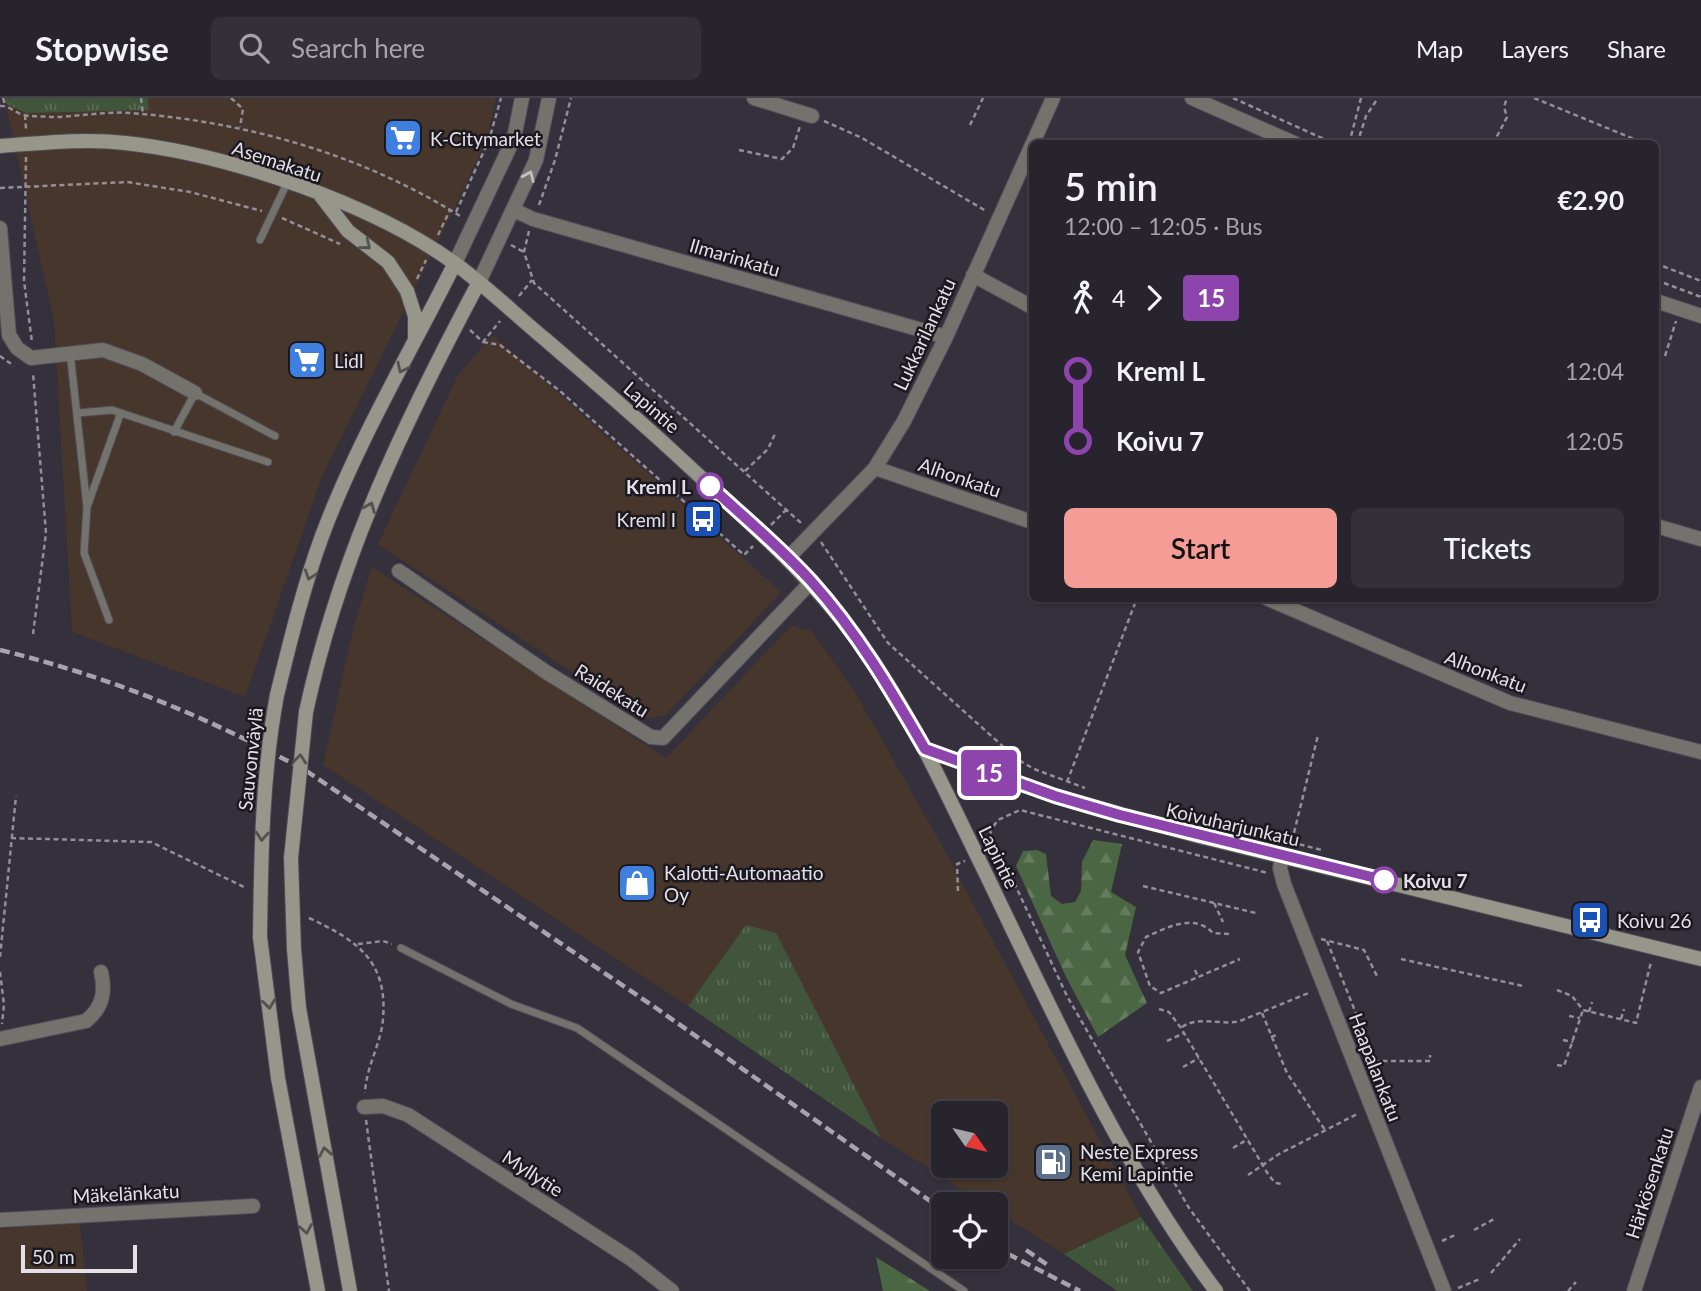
<!DOCTYPE html>
<html lang="en">
<head>
<meta charset="utf-8">
<style>
	:root { --surface:#27242d; --page:#333039; --text:#f1f3f6; --muted:#a4a4aa; --line:#434149; --accent:#f59c96 }
	body { margin:0; font-family:Lato,sans-serif; background:var(--page); color:var(--text); height:100vh; display:flex; flex-direction:column; font-size:26px; white-space:nowrap }
	* { box-sizing:border-box; margin:0 }
	p { font-size:23px; color:var(--muted) }
	.icon { flex:none; width:38px; height:38px; fill:none; stroke:currentColor; stroke-width:2; stroke-linecap:round; stroke-linejoin:round }
	.map { position:relative; flex:1; overflow:hidden }
	.sheet { position:absolute; left:1029px; top:42px; width:630px; height:462px; display:flex; flex-direction:column; background:var(--surface); border-radius:10px; box-shadow:0 2px 5px #0004,0 0 0 2px var(--line) }
	.sheet>* { flex:none }
	.badge { padding:0 14px; border-radius:5px; font-size:24px; line-height:46px }
	.needle { width:46px; rotate:124deg }
	.controls { position:absolute; left:931px; top:1003px; display:grid; gap:14px }
	.controls a { display:grid; place-items:center; width:77px; height:77px; border-radius:10px; background:var(--surface); box-shadow:0 2px 5px #0004,0 0 0 2px var(--line); font-size:35px }
	.scale { position:absolute; left:21px; bottom:18px; width:116px; box-sizing:border-box; padding-left:7px; border:4px solid #e3e0e8; border-top:0; font-size:19px; line-height:24px; white-space:nowrap; color:#e3e0e8; -webkit-text-stroke:5px #1b191f; paint-order:stroke }
	.map>.badge { position:absolute; translate:-50% -50%; box-shadow:0 0 0 4px #fff }
	.legs { display:flex; align-items:center; gap:10px; height:77px; padding:0 35px; font-size:23px }
	.legs p { margin-inline-start:auto }
	.overview { display:flex; align-items:center; justify-content:space-between; height:119px; padding:0 35px }
	h1 { font-size:38px; font-weight:600; line-height:52px }
	.cta { display:flex; gap:14px; margin-top:auto; padding:14px 35px }
	.cta a { flex:1; height:80px; border-radius:10px; background:var(--accent); color:#111; font-size:28px; font-weight:600; line-height:80px; text-align:center }
	.cta a+a { background:var(--page); color:var(--text) }
	ul { padding:0 35px; list-style:none }
	li { display:flex; align-items:center; gap:24px; height:70px; font-size:26px }
	li i { display:grid; place-items:center; width:10px; height:100%; margin:0 9px; background:currentColor }
	li i::after { content:''; width:18px; height:18px; margin:-9px; border:5px solid; border-radius:50%; background:var(--surface) }
	li p { margin-inline-start:auto }
	li:first-child i { background:linear-gradient(#0000 50%,currentColor 0) }
	li:last-child i { background:linear-gradient(currentColor 50%,#0000 0) }
	header { display:flex; align-items:center; gap:42px; box-sizing:border-box; height:98px; padding:0 35px; background:var(--surface); border-bottom:2px solid var(--line) }
	header strong { font-size:33px }
	nav { display:flex; gap:38px; margin-inline-start:auto; font-size:24px }
	.search { width:490px; height:63px; background:var(--page); display:flex; align-items:center; gap:18px; box-sizing:border-box; padding:0 24px; border-radius:10px; color:var(--muted); font-size:26px }
	.map>svg:first-child { display:block }
	.commercial { fill:#47362b; fill-rule:evenodd }
	.grass { fill:url(#grass-tufts) }
	.forest { fill:url(#forest-firs) }
	.lines { fill:none; stroke-linecap:round; stroke-linejoin:round }
	.lane-casing { stroke:#504c58; stroke-width:9 }
	.street-casing { stroke:#504c58; stroke-width:16 }
	.secondary-casing { stroke:#504c58; stroke-width:16 }
	.path { stroke:#928f98; stroke-width:2.5; stroke-dasharray:5 3.5; stroke-linecap:butt }
	.lane { stroke:#73726c; stroke-width:7 }
	.street { stroke:#73726c; stroke-width:14 }
	.secondary { stroke:#97968b; stroke-width:14 }
	.rail { stroke:#a7a3ad; stroke-width:4.5; stroke-dasharray:10 5; stroke-linecap:butt }
	.secondary-bridge-casing { stroke:#504c58; stroke-width:16; stroke-linecap:butt }
	.secondary-bridge { stroke:#97968b; stroke-width:14 }
	.oneway { stroke:#c1bfc3 }
	.oneway2 { stroke:#535150 }
	.line-1-casing { stroke:#fff; stroke-width:16 }
	.line-1 { stroke:#8e44ad; stroke-width:10 }
	.stop-1-dot { fill:#fff; stroke:#8e44ad; stroke-width:3.5 }
	.labels { text-anchor:middle; dominant-baseline:central; stroke-width:5; stroke-linejoin:round; paint-order:stroke }
	.poi-label { font-size:19px; fill:#e3e0e8; stroke:#1b191f; text-anchor:start }
	.street-label { font-size:19px; fill:#e3e0e8; stroke:#1b191f }
	.stop-label { font-size:19px; font-weight:bold; fill:#e3e0e8; stroke:#1b191f; text-anchor:end }
</style>
</head>
<body>
<header>
<strong>Stopwise</strong>
<div class="search"><svg class="icon" aria-label="search" viewBox="0 0 24 24"><circle cx="10" cy="10" r="6"/><path d="M15 15l6 6"/></svg>Search here</div>
<nav><a>Map</a><a>Layers</a><a>Share</a></nav>
</header>
<div class="map">
<svg width="1701" height="1193" viewBox="0 0 1701 1193">
	<defs>
		<pattern id="grass-tufts" width="24" height="20" patternUnits="userSpaceOnUse" patternTransform="scale(1.75)"><rect width="24" height="20" fill="#41553b"/><path d="M3 7l-1-3M5 7V3M7 7l1-3M15 17l-1-3M17 17v-4M19 17l1-3" fill="none" stroke="#5c6d57"/></pattern>
		<pattern id="forest-firs" width="22" height="20" patternUnits="userSpaceOnUse" patternTransform="scale(1.75)"><rect width="22" height="20" fill="#4b6643"/><path d="M5 1l3.5 6h-7zM16 11l3.5 6h-7z" fill="#657c5e"/></pattern>
	</defs>
	<rect width="100%" height="100%" fill="#34303c"/>
	<path class="commercial" d="M4,0h492l-8,38 -25,55 -140,283 -78,223 -173,-65 -18,-311z
		M493,237l288,257 -116,124 -22,3 -265,-175 80,-169z
		M372,469l294,191 125,-132 20,4 45,64 84,148 201,375 -77,37 -68,-43v-7h-11l-104,-66 -106,-205 -29,-8 -58,81 -365,-241 30,-136zM943,1015h53v53h-53z
		M80,1124l7,69h-87v-62z"/>
	<path class="grass" d="M4,0h144l1,12 -123,3 -21,-10z
		M746,827l30,8 105,205 -193,-132z
		M1141,1119l52,74h-76l-53,-37z"/>
	<path class="forest" d="M1093,742l29,4 -11,48 25,15 -11,48 22,48 -49,34 -32,-60 -50,-111 7,-15 14,-1 9,4 5,42 11,8 13,-2 6,-11 1,-29z
		M876,1159l54,34h-47z"/>
	<g class="lines">
		<defs>
			<path id="lane" d="M260,142l27,-57
				M70,254l17,155 33,-92
				M78,315l34,-3 156,52
				M174,334l21,-39 80,43
				M87,409l-3,46 25,67
				M401,850l110,56 66,24 387,263"/>
			<path id="street" d="M754,0l58,18
				M1192,0l104,46
				M514,112l19,9 413,118
				M0,130l9,107 8,13 14,10 72,-8 39,14 53,29
				M455,165l59,-125 8,-40
				M973,177l59,32
				M479,184l57,-122 13,-62
				M1656,203l45,15
				M875,370l157,54
				M1656,428l45,13
				M788,460l87,-90 29,-47 42,-84 107,-239
				M399,473l147,101 105,65 12,1 148,-156
				M1266,500l244,105 191,49
				M1282,757l-2,13 4,16 160,407
				M0,941l86,-18c16,-13 20,-28 15,-49
				M364,1009l19,-1 25,9 223,144 41,32
				M0,1122l253,-14
				M1634,1193l67,-204"/>
			<path id="secondary" d="M0,48c40,-3 85,-8 125,-3 103,11 249,61 332,122 31,23 59,50 89,75 45,39 90,77 134,118 72,67 146,130 200,214 40,62 71,131 104,198 69,143 136,293 232,421
				M321,98l27,35 40,31 19,29 8,25v24
				M277,597c13,-53 26,-107 45,-159 35,-94 88,-183 133,-273
				M306,614c34,-157 98,-289 173,-430
				M925,651l130,47 143,40 503,123
				M260,839l18,141 40,213
				M294,851l5,59 51,283"/>
		</defs>
		<use href="#lane" class="lane-casing"/>
		<use href="#street" class="street-casing"/>
		<use href="#secondary" class="secondary-casing"/>
		<path class="path" d="M3,0l2,7
			M141,0l2,17
			M231,0l12,11 -3,18
			M1233,0l102,46
			M1534,0l112,46
			M0,8c9,-1 15,7 24,9 9,2 18,1 27,2 26,0 54,-6 80,-4 115,9 230,41 329,103
			M25,17l1,14
			M824,23l38,17 124,73
			M970,27l13,-27
			M1349,46l12,-46
			M1357,46l9,-28 12,-18
			M1493,46l14,-27 -3,-10 3,-9
			M739,52l43,9 11,-11 7,-22
			M26,59l-2,124 8,61
			M0,90l127,-6 63,10 72,19
			M539,107l16,-45 16,-62
			M456,114l33,-72 12,-42
			M282,120l58,26
			M529,133l-5,21 10,31 267,240
			M438,137l12,-25
			M511,147l13,7
			M1656,180l4,-13 41,16
			M417,181l9,-19
			M1656,182l45,17
			M519,198l13,-16
			M470,232l13,12 17,-21
			M483,244l17,3 60,46 184,164 9,-9
			M0,258l14,10
			M1665,258l11,-35
			M745,373l23,-22 7,-15
			M771,427l15,-15
			M821,444l67,101 129,116 17,10 51,19
			M33,536l13,-101 -13,-160
			M1067,684l70,-184
			M1250,734l72,18
			M11,740l140,4 95,46
			M1292,743l26,-106
			M1143,788l113,27
			M958,793l-1,-27 8,-3
			M1214,805l9,19
			M309,820c47,22 79,42 74,101 -2,25 -17,48 -18,74
			M1229,836l-16,-1c-19,-20 -45,-6 -67,4l-8,15 12,34 11,7 79,-34
			M1321,841l43,11 14,28
			M1327,843l48,120
			M358,846l25,-3 9,3
			M0,859l16,-161
			M1401,861l122,27
			M1195,872l3,7
			M0,874l4,33 -2,19
			M1557,892l15,6 11,14 53,13 15,-61
			M1159,911l10,3 12,16 87,146 7,9 8,1
			M1589,914l3,-10
			M1262,915l25,60 38,57
			M1569,918l11,2
			M1621,921l3,-10
			M1182,929c18,-12 38,-1 58,-6l71,-29
			M1271,939l8,-3
			M1563,942l10,2
			M1167,943l17,-8
			M1374,963h56v-6
			M1557,967l7,1 19,-56
			M1183,969l16,-9
			M366,1022l23,171
			M1233,1050l15,-9
			M1248,1077l31,-21 80,-41
			M1474,1132l20,-11
			M1442,1143l13,-6
			M1491,1175l29,-34
			M1458,1190l22,-9
			M1250,1193l-61,-83 -122,-212 -77,-165 8,-11 22,-10 248,63
			M1568,1193l8,-9"/>
		<use href="#lane" class="lane"/>
		<use href="#street" class="street"/>
		<use href="#secondary" class="secondary"/>
		<path class="rail" d="M0,552c111,27 208,67 308,122l348,236 287,202
			M1026,1152l23,16
			M1008,1156l72,37"/>
		<defs>
			<path id="secondary-bridge" d="M260,839c1,-81 2,-162 17,-242
				M294,851l-3,-91 15,-146"/>
		</defs>
		<use href="#secondary-bridge" class="secondary-bridge-casing"/>
		<use href="#secondary-bridge" class="secondary-bridge"/>
	</g>
	<defs><path id="oneway-chevron" d="M-2-3.5L2.5 0L-2 3.5" fill="none" stroke-width="1.6" stroke-linecap="round" stroke-linejoin="round" transform="scale(1.75)"/></defs>
	<use class="oneway" href="#oneway-chevron" transform="translate(529 78) rotate(-66)"/>
	<g class="oneway2">
		<use href="#oneway-chevron" transform="translate(366 147) rotate(39)"/>
		<use href="#oneway-chevron" transform="translate(402 270) rotate(116)"/>
		<use href="#oneway-chevron" transform="translate(370 409) rotate(-68)"/>
		<use href="#oneway-chevron" transform="translate(310 477) rotate(108)"/>
		<use href="#oneway-chevron" transform="translate(300 661) rotate(-84)"/>
		<use href="#oneway-chevron" transform="translate(262 738) rotate(94)"/>
		<use href="#oneway-chevron" transform="translate(269 906) rotate(83)"/>
		<use href="#oneway-chevron" transform="translate(325 1054) rotate(-100)"/>
		<use href="#oneway-chevron" transform="translate(306 1131) rotate(80)"/>
	</g>
	<g class="lines">
		<defs>
			<path id="line-1" d="M710,388c34,31 70,61 101,95 46,51 80,109 114,168l130,47 65,19 264,65"/>
		</defs>
		<use href="#line-1" class="line-1-casing"/>
		<use href="#line-1" class="line-1"/>
	</g>
	<defs>
		<symbol id="supermarket-square" viewBox="-11 -11 22 22"><rect x="-9" y="-9" width="18" height="18" rx="4" fill="#3f7fe0" stroke="#1b191f"/><path d="M-6-5.5h2.5l.6 2H6L4.5 2H-2.5L-4.4-4H-6ZM-1.5 3.2a1.3 1.3 0 1 0 .1 0ZM3 3.2a1.3 1.3 0 1 0 .1 0Z" fill="#fff"/></symbol>
		<symbol id="bus-square" viewBox="-11 -11 22 22"><rect x="-9" y="-9" width="18" height="18" rx="4" fill="#1a4fb4" stroke="#1b191f"/><path d="M-5-6H5V4H4V6H2V4H-2V6H-4V4H-5ZM-3.5-4V0h7V-4ZM-3.5 1.2v1.5H-2V1.2ZM2 1.2v1.5H3.5V1.2Z" fill="#fff"/></symbol>
		<symbol id="shop-square" viewBox="-11 -11 22 22"><rect x="-9" y="-9" width="18" height="18" rx="4" fill="#3f7fe0" stroke="#1b191f"/><path d="M-5-2.5h2.3a2.7 3.5 0 0 1 5.4 0H5L5.5 6h-11ZM-1.5-2.5h3a1.5 2.3 0 0 0-3 0Z" fill="#fff"/></symbol>
		<symbol id="fuel-square" viewBox="-11 -11 22 22"><rect x="-9" y="-9" width="18" height="18" rx="4" fill="#5c6f8a" stroke="#1b191f"/><path d="M-5.5-6h7V0h2V4h1.3V-2.5L3-4.5l.8-.8L6-3V5H2.5V1h-1V6h-7ZM-4.2-4.7v3.2H.2V-4.7Z" fill="#fff"/></symbol>
	</defs>
	<g fill-rule="evenodd">
		<use href="#supermarket-square" x="381" y="18" width="44" height="44"/>
		<use href="#supermarket-square" x="285" y="240" width="44" height="44"/>
		<use href="#bus-square" x="681" y="399" width="44" height="44"/>
		<use href="#shop-square" x="615" y="763" width="44" height="44"/>
		<use href="#bus-square" x="1568" y="800" width="44" height="44"/>
		<use href="#fuel-square" x="1031" y="1042" width="44" height="44"/>
	</g>
	<g class="stop-1-dot">
		<circle cx="710" cy="388" r="12"/>
		<circle cx="1384" cy="782" r="12"/>
	</g>
	<g class="labels">
		<g class="poi-label">
			<text x="430" y="40">K-Citymarket</text>
			<text x="334" y="262">Lidl</text>
			<text x="676" y="421" text-anchor="end">Kreml I</text>
			<text x="664" y="774">Kalotti-Automaatio<tspan x="664" dy="22">Oy</tspan></text>
			<text x="1617" y="822">Koivu 26</text>
			<text x="1080" y="1053">Neste Express<tspan x="1080" dy="22">Kemi Lapintie</tspan></text>
		</g>
		<g class="street-label">
			<text transform="translate(277 63) rotate(18)">Asemakatu</text>
			<text transform="translate(735 159) rotate(16)">Ilmarinkatu</text>
			<text transform="translate(924 236) rotate(-65)">Lukkarilankatu</text>
			<text transform="translate(652 309) rotate(41)">Lapintie</text>
			<text transform="translate(960 379) rotate(19)">Alhonkatu</text>
			<text transform="translate(1486 573) rotate(21)">Alhonkatu</text>
			<text transform="translate(612 592) rotate(32)">Raidekatu</text>
			<text transform="translate(250 661) rotate(-84)">Sauvonväylä</text>
			<text transform="translate(1233 726) rotate(13)">Koivuharjunkatu</text>
			<text transform="translate(999 759) rotate(64)">Lapintie</text>
			<text transform="translate(1376 969) rotate(69)">Haapalankatu</text>
			<text transform="translate(533 1075) rotate(33)">Myllytie</text>
			<text transform="translate(1649 1085) rotate(-72)">Härkösenkatu</text>
			<text transform="translate(126 1095) rotate(-3)">Mäkelänkatu</text>
		</g>
		<g class="stop-label">
			<text x="691" y="388">Kreml L</text>
			<text x="1403" y="782" text-anchor="start">Koivu 7</text>
		</g>
	</g>
</svg>
<div class="controls">
<a><svg class="needle" viewBox="-14 -14 28 28"><path d="M0-13l5 13h-10z" fill="#e53935"/><path d="M0 13l5-13h-10z" fill="#a4a4aa"/></svg></a>
<a><svg class="icon" aria-label="locate" viewBox="0 0 24 24"><circle cx="12" cy="12" r="6"/><path d="M12 2v4M12 18v4M2 12h4M18 12h4"/></svg></a>
</div>
<div class="scale">50 m</div>
<b class="badge" style="left:989px;top:675px;background:#8e44ad;color:#fff">15</b>
<section class="sheet">
<div class="overview"><div><h1>5 min</h1><p>12:00 – 12:05 · Bus</p></div><b>€2.90</b></div>
<div class="legs"><svg class="icon" aria-label="walk" viewBox="0 0 24 24"><circle cx="13" cy="4" r="2"/><path d="M13 8l-2 6 4 7M11 14l-3 7M7 12l3-4h3l4 4"/></svg>4<svg class="icon" aria-label="forward" viewBox="0 0 24 24"><path d="M9 5l7 7-7 7"/></svg><b class="badge" style="background:#8e44ad;color:#fff">15</b></div>
<ul>
<li><i style="color:#8e44ad"></i><b>Kreml L</b><p>12:04</p></li>
<li><i style="color:#8e44ad"></i><b>Koivu 7</b><p>12:05</p></li>
</ul>
<div class="cta"><a>Start</a><a>Tickets</a></div>
</section>
</div>
</body>
</html>
